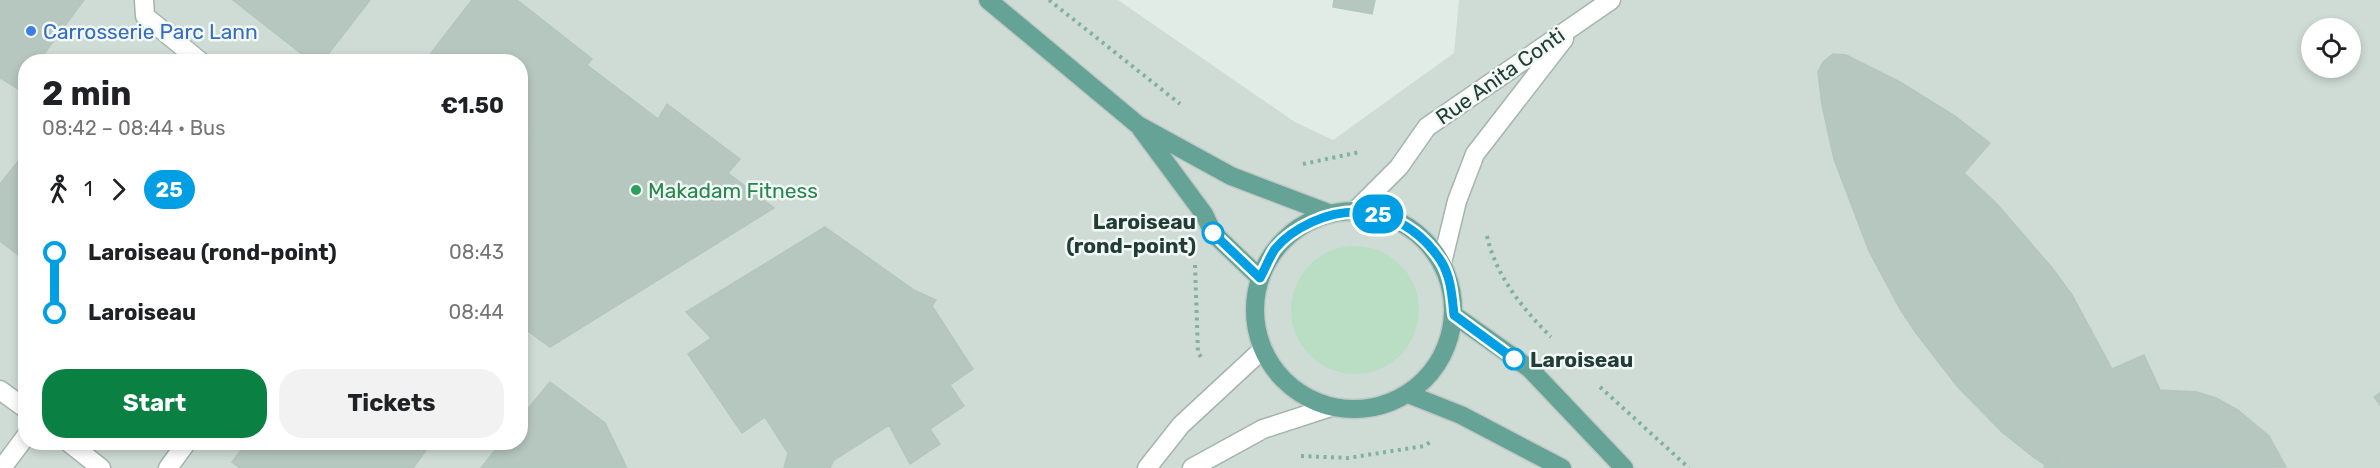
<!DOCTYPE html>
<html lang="en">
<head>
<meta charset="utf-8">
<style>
	:root { --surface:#fff; --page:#f2f2f2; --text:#202124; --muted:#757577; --accent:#0b8043 }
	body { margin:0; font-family:Rubik,sans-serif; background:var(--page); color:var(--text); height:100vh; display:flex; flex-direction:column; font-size:22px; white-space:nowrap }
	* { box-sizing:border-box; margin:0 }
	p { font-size:20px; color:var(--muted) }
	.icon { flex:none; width:33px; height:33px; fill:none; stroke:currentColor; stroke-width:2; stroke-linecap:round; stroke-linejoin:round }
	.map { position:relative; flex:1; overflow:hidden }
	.panel { position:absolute; left:18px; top:54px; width:510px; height:396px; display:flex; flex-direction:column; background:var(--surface); border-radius:24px; box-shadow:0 3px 9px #0003 }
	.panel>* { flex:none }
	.badge { padding:0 12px; border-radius:20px; font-size:21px; line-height:39px }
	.fabs { position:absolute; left:2301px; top:18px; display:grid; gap:12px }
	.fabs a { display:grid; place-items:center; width:60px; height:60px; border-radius:50%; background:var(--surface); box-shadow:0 3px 9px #0003; font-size:30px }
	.map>.badge { position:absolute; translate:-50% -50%; box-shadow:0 0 0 3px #fff }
	.legs { display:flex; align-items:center; gap:9px; height:66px; padding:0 24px; font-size:20px }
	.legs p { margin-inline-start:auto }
	.head { display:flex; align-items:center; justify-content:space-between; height:102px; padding:0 24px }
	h1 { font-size:33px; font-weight:700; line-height:45px }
	.cta { display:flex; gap:12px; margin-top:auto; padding:12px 24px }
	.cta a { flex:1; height:69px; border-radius:24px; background:var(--accent); color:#fff; font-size:24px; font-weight:700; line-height:69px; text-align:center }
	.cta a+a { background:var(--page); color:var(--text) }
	ul { padding:0 24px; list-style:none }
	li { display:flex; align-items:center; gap:21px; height:60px; font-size:22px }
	li i { display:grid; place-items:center; width:9px; height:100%; margin:0 8px; background:currentColor }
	li i::after { content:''; width:15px; height:15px; margin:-8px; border:4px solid; border-radius:50%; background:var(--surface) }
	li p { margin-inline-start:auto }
	li:first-child i { background:linear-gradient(#0000 50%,currentColor 0) }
	li:last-child i { background:linear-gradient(currentColor 50%,#0000 0) }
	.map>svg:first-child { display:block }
	.built { fill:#cfdcd6; fill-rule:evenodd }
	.green { fill:#b9dec4 }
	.building { fill:#b6c7c0; stroke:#b3c6bf; stroke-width:1.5 }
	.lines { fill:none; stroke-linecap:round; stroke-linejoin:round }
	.minor-casing { stroke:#a4b4ae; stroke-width:21 }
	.major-casing { stroke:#c1c9c7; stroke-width:21 }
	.path { stroke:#80b1a3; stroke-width:4; stroke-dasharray:3 4.5; stroke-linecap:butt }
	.minor { stroke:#fff; stroke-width:18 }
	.major { stroke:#64a395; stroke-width:18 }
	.line-1-casing { stroke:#fff; stroke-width:14 }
	.line-1 { stroke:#009fe3; stroke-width:9 }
	.shop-dot { fill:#3f7fe0; stroke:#f1f8f5; stroke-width:2 }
	.leisure-dot { fill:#2e9e5b; stroke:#f1f8f5; stroke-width:2 }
	.stop-1-dot { fill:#fff; stroke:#009fe3; stroke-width:3 }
	.labels { text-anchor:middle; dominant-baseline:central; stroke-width:5; stroke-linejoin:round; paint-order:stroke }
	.shop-label { font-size:21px; fill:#366cbe; stroke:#f1f8f5; text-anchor:start }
	.street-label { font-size:21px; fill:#213d36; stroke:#f1f8f5 }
	.leisure-label { font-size:21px; fill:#27864d; stroke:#f1f8f5; text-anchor:start }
	.stop-label { font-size:21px; font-weight:bold; fill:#213d36; stroke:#f1f8f5; text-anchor:end }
</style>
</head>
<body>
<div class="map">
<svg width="2380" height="468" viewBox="0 0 2380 468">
	<rect width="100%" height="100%" fill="#e1ece7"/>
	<path class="built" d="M0,0h1118l177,122 38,18 121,-87 5,-53h921v468h-2380zM2312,28h38v40h-38zM26,62h494v380h-494z"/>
	<path class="green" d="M1291 310a64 64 0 1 1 128 0a64 64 0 1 1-128 0Z"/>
	<path class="building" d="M0,0h84l-46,62h-12v17l-8,10 -17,-11 -1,1z
		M233,0h137l-48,62h-10z
		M472,0h45l75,59 -72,92v-89h-96z
		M1334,0h41l-3,14 -39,-7z
		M1833,54l13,1 54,27 55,34 35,27 -26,30 33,31 56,65 19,26 40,74 32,-14 16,35 37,2 19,6 22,12 31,26 17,31 -231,1 4,-8 -18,-15 -9,11 -30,-24 -45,-46 -41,-53 -16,-24 -31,-58 -35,-92 -12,-54 -4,-33 5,-10z
		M587,65l71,54 9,-15 73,55 -12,14 46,35 -224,139 -30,-22v-174z
		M24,154l2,1v106l-26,-20v-57z
		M825,227l89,63 22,10 -4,6 41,63 -23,16 14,21 -34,23 10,15 -30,20 -21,-39 -55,35 -4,8h-46l4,-15 -23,-36 -23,16 -54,-79 23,-16 -25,-26z
		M550,382l55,41 22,45h-146l20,-26h19v-24z
		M2380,393v12l-6,-8z
		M247,442h185l-19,26h-173l-8,-6z
		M2041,445l18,15 -4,8h-11l1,-3 -13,-9z"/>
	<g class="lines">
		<defs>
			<path id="minor" d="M144,0l1,16 56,46
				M1355,211l44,-44 28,-40 184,-127
				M1442,263l15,-62 18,-47 89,-115
				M0,390l26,19
				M68,442l33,26
				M2,468l24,-32
				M168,468l19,-26
				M1147,468l34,-43 82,-76
				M1192,468l71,-39 68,-22"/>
			<path id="major" d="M988,0l150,125 93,51 100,38
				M1141,129l63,85 9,19 47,45
				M1255 310a99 99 0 1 1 198 0a99 99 0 1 1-198 0Z
				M1454,315l76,54 94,99
				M1408,394l53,21 101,53"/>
		</defs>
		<use href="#minor" class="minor-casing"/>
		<use href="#major" class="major-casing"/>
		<path class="path" d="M1049,0l131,104
			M1303,164l57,-12
			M1487,236c9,40 35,72 64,101
			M1195,265l3,88 4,5
			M1600,387l89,81
			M1301,456l47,2 76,-12 8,-5"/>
		<use href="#minor" class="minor"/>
		<use href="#major" class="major"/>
	</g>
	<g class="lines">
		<defs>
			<path id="line-1" d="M1213,233l47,45c5,-9 9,-20 15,-29 9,-11 24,-21 37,-27 50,-22 99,-6 129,39 10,16 11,35 13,54l60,44"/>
		</defs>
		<use href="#line-1" class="line-1-casing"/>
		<use href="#line-1" class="line-1"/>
	</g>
	<circle class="shop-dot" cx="31" cy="31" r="6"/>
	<circle class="leisure-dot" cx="636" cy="190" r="6"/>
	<g class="stop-1-dot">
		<circle cx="1213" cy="233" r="10"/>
		<circle cx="1514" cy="359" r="10"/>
	</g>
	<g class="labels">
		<g class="shop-label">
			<text x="43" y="31">Carrosserie Parc Lann</text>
		</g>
		<g class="street-label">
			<text transform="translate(1500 76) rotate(-35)">Rue Anita Conti</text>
		</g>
		<g class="leisure-label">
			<text x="648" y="190">Makadam Fitness</text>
		</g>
		<g class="stop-label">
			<text x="1196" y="221">Laroiseau<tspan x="1196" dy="24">(rond-point)</tspan></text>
			<text x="1530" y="359" text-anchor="start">Laroiseau</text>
		</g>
	</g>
</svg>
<div class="fabs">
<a><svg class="icon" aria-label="locate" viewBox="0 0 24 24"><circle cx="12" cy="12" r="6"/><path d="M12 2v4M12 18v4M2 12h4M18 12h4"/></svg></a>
</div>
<b class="badge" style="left:1378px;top:214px;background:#009fe3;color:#fff">25</b>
<section class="panel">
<div class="head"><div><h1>2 min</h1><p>08:42 – 08:44 · Bus</p></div><b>€1.50</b></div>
<div class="legs"><svg class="icon" aria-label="walk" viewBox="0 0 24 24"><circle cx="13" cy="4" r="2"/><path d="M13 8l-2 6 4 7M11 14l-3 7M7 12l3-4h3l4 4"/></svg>1<svg class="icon" aria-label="forward" viewBox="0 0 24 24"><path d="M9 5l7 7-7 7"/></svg><b class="badge" style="background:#009fe3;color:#fff">25</b></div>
<ul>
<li><i style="color:#009fe3"></i><b>Laroiseau (rond-point)</b><p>08:43</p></li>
<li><i style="color:#009fe3"></i><b>Laroiseau</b><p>08:44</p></li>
</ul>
<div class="cta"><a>Start</a><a>Tickets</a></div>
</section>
</div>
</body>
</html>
